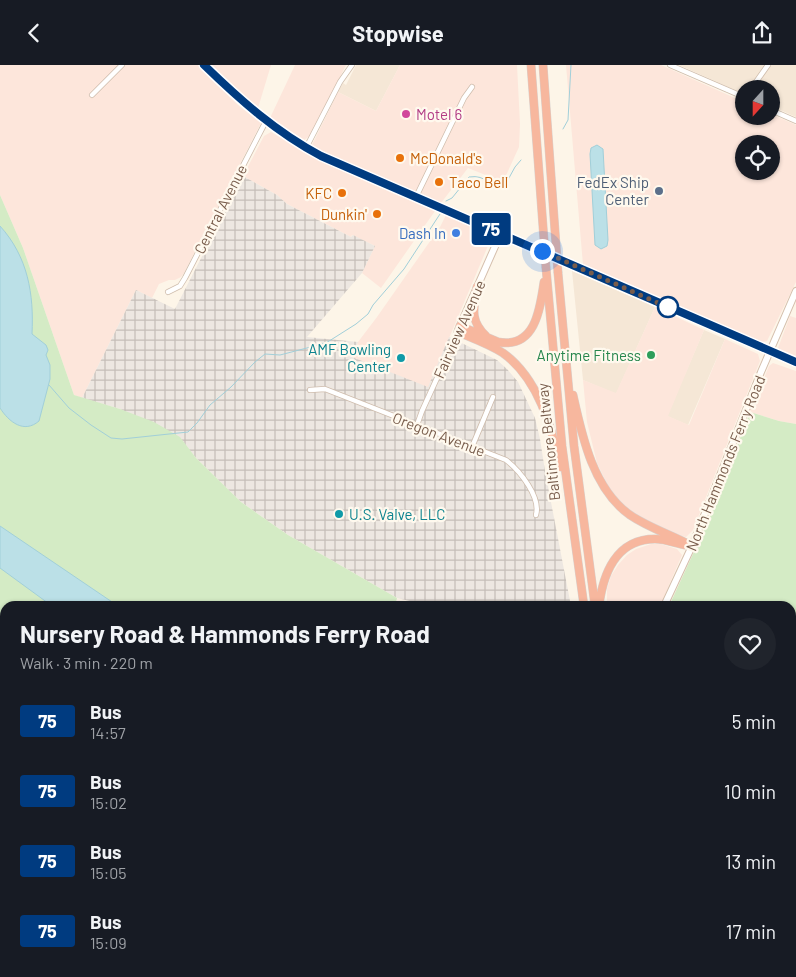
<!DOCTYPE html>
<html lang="en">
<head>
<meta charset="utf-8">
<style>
	:root { --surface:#171b24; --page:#20242c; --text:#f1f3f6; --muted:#9ea1a6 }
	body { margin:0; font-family:Barlow,sans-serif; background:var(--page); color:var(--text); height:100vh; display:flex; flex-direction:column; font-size:19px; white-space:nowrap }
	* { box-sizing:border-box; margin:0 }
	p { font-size:16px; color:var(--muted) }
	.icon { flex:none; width:28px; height:28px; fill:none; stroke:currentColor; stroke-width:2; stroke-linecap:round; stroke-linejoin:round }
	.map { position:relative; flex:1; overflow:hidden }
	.drawer { position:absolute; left:0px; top:536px; width:796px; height:376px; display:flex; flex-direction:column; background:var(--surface); border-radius:15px 15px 0 0; box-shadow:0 1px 4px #0004 }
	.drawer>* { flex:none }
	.badge { padding:0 10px; border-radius:4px; font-size:18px; line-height:32px }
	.needle { width:32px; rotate:201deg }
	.buttons { position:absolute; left:735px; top:15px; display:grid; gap:10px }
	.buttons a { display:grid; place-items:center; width:45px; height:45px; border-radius:50%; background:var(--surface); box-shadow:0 1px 4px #0004; font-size:25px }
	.you { position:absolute; width:25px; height:25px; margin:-12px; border:4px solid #fff; border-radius:50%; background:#1a73e8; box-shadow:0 0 0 8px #1a73e833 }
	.map>.badge { position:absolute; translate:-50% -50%; box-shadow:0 0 0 2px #fff }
	.round { display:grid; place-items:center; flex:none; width:52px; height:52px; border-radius:26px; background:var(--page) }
	.summary { display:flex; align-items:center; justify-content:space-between; height:85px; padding:0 20px }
	h1 { font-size:24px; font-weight:700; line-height:38px }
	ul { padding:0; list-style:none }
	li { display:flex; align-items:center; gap:15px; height:70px; padding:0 20px }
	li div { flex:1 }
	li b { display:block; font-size:19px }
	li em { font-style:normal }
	li .badge { min-width:55px; font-weight:700; text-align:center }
	header { display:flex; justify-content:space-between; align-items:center; height:65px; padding:0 20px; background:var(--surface); font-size:22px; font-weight:700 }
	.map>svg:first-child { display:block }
	.residential { fill:#f5e7d6 }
	.commercial { fill:#fde6db; fill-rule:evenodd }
	.industrial { fill:url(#industrial-grid) }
	.education { fill:#f2e4f9 }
	.grass { fill:url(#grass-dots) }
	.park { fill:#d4ebc5 }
	.water { fill:#bbe0e7; stroke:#a1cfd9 }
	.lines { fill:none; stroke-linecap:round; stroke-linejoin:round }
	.stream { stroke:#a1cfd9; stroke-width:1 }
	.street-casing { stroke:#cfbdad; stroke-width:6 }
	.secondary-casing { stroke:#d5bfad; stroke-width:8 }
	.highway-casing { stroke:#d9d1cd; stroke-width:9 }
	.street { stroke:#fff; stroke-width:4.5 }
	.secondary { stroke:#fff; stroke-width:6 }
	.highway { stroke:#f7b79e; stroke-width:8 }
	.highway-bridge-casing { stroke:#d9d1cd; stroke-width:9; stroke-linecap:butt }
	.highway-bridge { stroke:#f7b79e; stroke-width:8 }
	.line-casing { stroke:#fff; stroke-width:11 }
	.line { stroke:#003b80; stroke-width:8 }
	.walk { stroke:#785c4b; stroke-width:5; stroke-dasharray:0 9 }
	.hotel-dot { fill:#d1479c; stroke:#fff9ee; stroke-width:2 }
	.food-dot { fill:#e8710a; stroke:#fff9ee; stroke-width:2 }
	.service-dot { fill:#5c6f8a; stroke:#fff9ee; stroke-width:2 }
	.shop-dot { fill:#3f7fe0; stroke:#fff9ee; stroke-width:2 }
	.stop-dot { fill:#fff; stroke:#003b80; stroke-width:2.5 }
	.leisure-dot { fill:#2e9e5b; stroke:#fff9ee; stroke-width:2 }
	.culture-dot { fill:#0f9aa8; stroke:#fff9ee; stroke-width:2 }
	.labels { text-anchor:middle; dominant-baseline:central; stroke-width:4.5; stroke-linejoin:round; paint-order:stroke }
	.hotel-label { font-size:15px; fill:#b23c85; stroke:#fff9ee; text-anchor:start }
	.food-label { font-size:15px; fill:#c56008; stroke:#fff9ee; text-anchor:start }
	.service-label { font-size:15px; fill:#4e5e75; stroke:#fff9ee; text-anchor:end }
	.street-label { font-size:15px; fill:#785c4b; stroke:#fff9ee }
	.shop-label { font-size:15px; fill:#366cbe; stroke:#fff9ee; text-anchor:end }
	.culture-label { font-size:15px; fill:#0d838f; stroke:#fff9ee; text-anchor:end }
	.leisure-label { font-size:15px; fill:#27864d; stroke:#fff9ee; text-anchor:end }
</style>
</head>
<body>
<header><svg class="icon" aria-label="back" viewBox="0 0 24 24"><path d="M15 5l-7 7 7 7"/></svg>Stopwise<svg class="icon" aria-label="share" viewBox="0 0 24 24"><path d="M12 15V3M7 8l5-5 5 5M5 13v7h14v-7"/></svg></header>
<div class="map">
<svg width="796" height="912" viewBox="0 0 796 912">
	<defs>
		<pattern id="industrial-grid" width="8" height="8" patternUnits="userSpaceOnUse" patternTransform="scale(1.25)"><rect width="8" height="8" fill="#ede7e1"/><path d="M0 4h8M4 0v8" fill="none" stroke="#c5beb8"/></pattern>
		<pattern id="grass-dots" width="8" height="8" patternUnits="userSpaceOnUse" patternTransform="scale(1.25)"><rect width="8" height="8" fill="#d4ebc5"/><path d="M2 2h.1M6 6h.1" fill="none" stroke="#b1c2a2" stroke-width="1.8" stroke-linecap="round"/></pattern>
	</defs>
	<rect width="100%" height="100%" fill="#fdf5e8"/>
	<path class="residential" d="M356,0h44l-24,46 -38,-19 5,-9 3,2z
		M679,0h117v52l-25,-11v-17h-27v5z
		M572,206l83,36 -39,87 -33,-14z
		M704,265l21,9 -37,86 -21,-9z
		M31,908h140l2,4h-144z"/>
	<path class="commercial" d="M0,0h198l40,40 23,18 -77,150 -3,4 -6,3h-6l-10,4 -7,14 -16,-8 -54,108 -8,-3 -51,-147 -23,-53z
		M212,0h59l-13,43 -13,-12z
		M295,0h51l-36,71 -6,4 -34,-22z
		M400,0h117l3,59 -1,23 -16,35 -35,-14 -27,35 -128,-55 -1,-3 26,-53 38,19z
		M566,0h95l83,37v14h27v-2l25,11v157l-29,59 -8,2 -176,-78zM744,79h27v27h-27z
		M271,67l60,34 104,45 -54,77 -19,-15 13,-27 -23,-11 -1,2 -64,-33 -10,-9 -34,-19 21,-40z
		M446,150l38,17 3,2 3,7 -62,147 -76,-31 6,-15 19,-25 63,-90z
		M655,242l49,23 -36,86 21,9 36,-86 33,15 2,7 -67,169 -7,7 -5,-1 -37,-15 -19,-13 -17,-22 -11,-23 -10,-41 -4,-42 33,13z
		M790,251l6,2v42l-17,-9 -1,-3z
		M773,298l23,8v53l-17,-3 -29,-9 19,-46z
		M651,479h10l16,5 5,6 -22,51h-53v-17l4,-13 7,-11 9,-10 9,-6z"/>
	<path class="industrial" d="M243,111l34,19 10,9 64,33 2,-2 22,11 -13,27 -55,64 51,5 -6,15 76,30 21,-50 48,23 10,9 11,13 17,36 5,21 5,32 26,135h-140l-34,-8 -109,-63 -47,-33 -45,-44 -17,-21 -59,-28 -38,-11 54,-108 39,19z"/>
	<path class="education" d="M0,787h5v62l-4,9v11l4,7v32h26l-2,4h-29z"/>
	<path class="grass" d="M647,908h72l-3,4h-69z"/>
	<path class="park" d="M0,130l23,53 51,147 46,14 34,13 26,15 16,21 45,44 47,33 109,63 -2,8h-390v156l-5,-3z
		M750,347l29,9 17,3v384l-5,2v-204h-122l41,-89z"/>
	<path class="water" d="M597,80l6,4 5,91 -1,6 -6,3 -6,-4 -5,-91 1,-6z
		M0,161c28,31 34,68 32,108l14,11 2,5 -2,5 4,10v14l-11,42c-15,13 -30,1 -39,-13z
		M0,461l118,80h-66l-52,-38z
		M791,673h5v23h-5z"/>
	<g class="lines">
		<path class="stream" d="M563,64l5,-9 3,-55
			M446,136l6,-3 17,-21c18,-3 20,11 35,10l11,-20 6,-7
			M49,320l20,23 22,17 20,13 11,1 66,-7 9,-9 13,-18 21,-18 24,-25 10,-8 15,1 46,-12 30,-19 12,-10 5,-9 31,-36 36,-55
			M791,613l5,-2"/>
		<defs>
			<path id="street" d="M670,0l74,32
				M751,24l17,-24
				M92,30l30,-30
				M771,45l25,11
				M306,83l34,-66 12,-17
				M416,132l48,-99 8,-11
				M168,227l12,-6 5,-8 81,-157
				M310,325l15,-1 181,71c14,11 35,37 30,55
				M417,360l5,-14 36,-79
				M472,382l21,-50
				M125,908l4,4
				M68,912l2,-4"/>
			<path id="secondary" d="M204,0c36,35 72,67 117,91l475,206
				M458,265l43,-97
				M664,541l28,-60 69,-174 35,-81
				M272,912l3,-4"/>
			<path id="highway" d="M531,0l13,175
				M543,0l13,180
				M546,203l16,178 22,160
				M558,208l16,173 21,160
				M477,222c-3,20 -8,33 9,49
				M460,261l38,16c37,7 42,-32 46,-60
				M458,267c14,6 31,12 45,21 35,25 49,74 57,114
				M573,330c9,41 20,94 57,120 19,13 42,20 62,31
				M599,541c4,-32 17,-67 56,-67 10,0 20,4 30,6
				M0,723l5,3
				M0,744l5,3
				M288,908l14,4
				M339,908l11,4
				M622,912l1,-4
				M640,912l1,-4
				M733,912l2,-4"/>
		</defs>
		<use href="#street" class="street-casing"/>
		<use href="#secondary" class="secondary-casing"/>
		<use href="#highway" class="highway-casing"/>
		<use href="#street" class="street"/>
		<use href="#secondary" class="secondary"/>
		<use href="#highway" class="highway"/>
		<defs>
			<path id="highway-bridge" d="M544,175l2,28
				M556,180l2,28"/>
		</defs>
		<use href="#highway-bridge" class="highway-bridge-casing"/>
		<use href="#highway-bridge" class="highway-bridge"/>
	</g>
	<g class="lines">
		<defs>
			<path id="line" d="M204,0c36,35 72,67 117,91l475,206"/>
		</defs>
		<use href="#line" class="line-casing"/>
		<use href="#line" class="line"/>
		<path class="walk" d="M542,186l134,60 -8,-4"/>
	</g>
	<circle class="hotel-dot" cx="406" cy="49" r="5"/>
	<g class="food-dot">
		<circle cx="400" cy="93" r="5"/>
		<circle cx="439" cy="117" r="5"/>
		<circle cx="342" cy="128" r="5"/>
		<circle cx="377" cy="149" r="5"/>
	</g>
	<circle class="service-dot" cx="659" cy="126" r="5"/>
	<circle class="shop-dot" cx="456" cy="168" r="5"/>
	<circle class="stop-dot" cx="668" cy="242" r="10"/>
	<circle class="leisure-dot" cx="651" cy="290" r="5"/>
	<g class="culture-dot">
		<circle cx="401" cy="293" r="5"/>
		<circle cx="339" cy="449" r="5"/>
	</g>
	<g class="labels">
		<g class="hotel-label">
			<text x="416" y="49">Motel 6</text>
		</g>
		<g class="food-label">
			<text x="410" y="93">McDonald's</text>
			<text x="449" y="117">Taco Bell</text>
			<text x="332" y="128" text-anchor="end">KFC</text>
			<text x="367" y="149" text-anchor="end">Dunkin'</text>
		</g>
		<g class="service-label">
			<text x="649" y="117">FedEx Ship<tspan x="649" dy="17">Center</tspan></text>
		</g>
		<g class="street-label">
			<text transform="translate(220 144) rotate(-63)">Central Avenue</text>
			<text transform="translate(459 264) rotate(-66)">Fairview Avenue</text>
			<text transform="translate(439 369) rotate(21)">Oregon Avenue</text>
			<text transform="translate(548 377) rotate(-96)">Baltimore Beltway</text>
			<text transform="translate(725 398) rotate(-68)">North Hammonds Ferry Road</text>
		</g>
		<g class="shop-label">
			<text x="446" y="168">Dash In</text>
		</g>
		<g class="culture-label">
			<text x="391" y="284">AMF Bowling<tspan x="391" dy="17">Center</tspan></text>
			<text x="349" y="449" text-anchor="start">U.S. Valve, LLC</text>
		</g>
		<g class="leisure-label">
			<text x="641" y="290">Anytime Fitness</text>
		</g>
	</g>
</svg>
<div class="buttons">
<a><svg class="needle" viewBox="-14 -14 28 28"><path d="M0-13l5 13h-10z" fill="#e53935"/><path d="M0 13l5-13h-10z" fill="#9ea1a6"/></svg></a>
<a><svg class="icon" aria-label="locate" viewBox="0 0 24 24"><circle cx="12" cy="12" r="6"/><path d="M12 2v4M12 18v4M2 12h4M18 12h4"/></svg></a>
</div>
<div class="you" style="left:542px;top:186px"></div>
<b class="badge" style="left:491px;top:164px;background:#003b80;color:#fff">75</b>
<section class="drawer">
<div class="summary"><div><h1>Nursery Road &amp; Hammonds Ferry Road</h1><p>Walk · 3 min · 220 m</p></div><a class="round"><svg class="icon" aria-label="heart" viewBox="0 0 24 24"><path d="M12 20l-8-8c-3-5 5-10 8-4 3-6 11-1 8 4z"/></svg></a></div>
<ul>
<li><span class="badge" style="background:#003b80;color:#fff">75</span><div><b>Bus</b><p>14:57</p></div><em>5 min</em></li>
<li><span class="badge" style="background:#003b80;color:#fff">75</span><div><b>Bus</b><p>15:02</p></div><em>10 min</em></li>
<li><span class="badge" style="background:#003b80;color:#fff">75</span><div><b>Bus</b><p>15:05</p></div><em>13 min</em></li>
<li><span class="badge" style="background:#003b80;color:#fff">75</span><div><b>Bus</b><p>15:09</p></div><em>17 min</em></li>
</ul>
</section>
</div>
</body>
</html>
